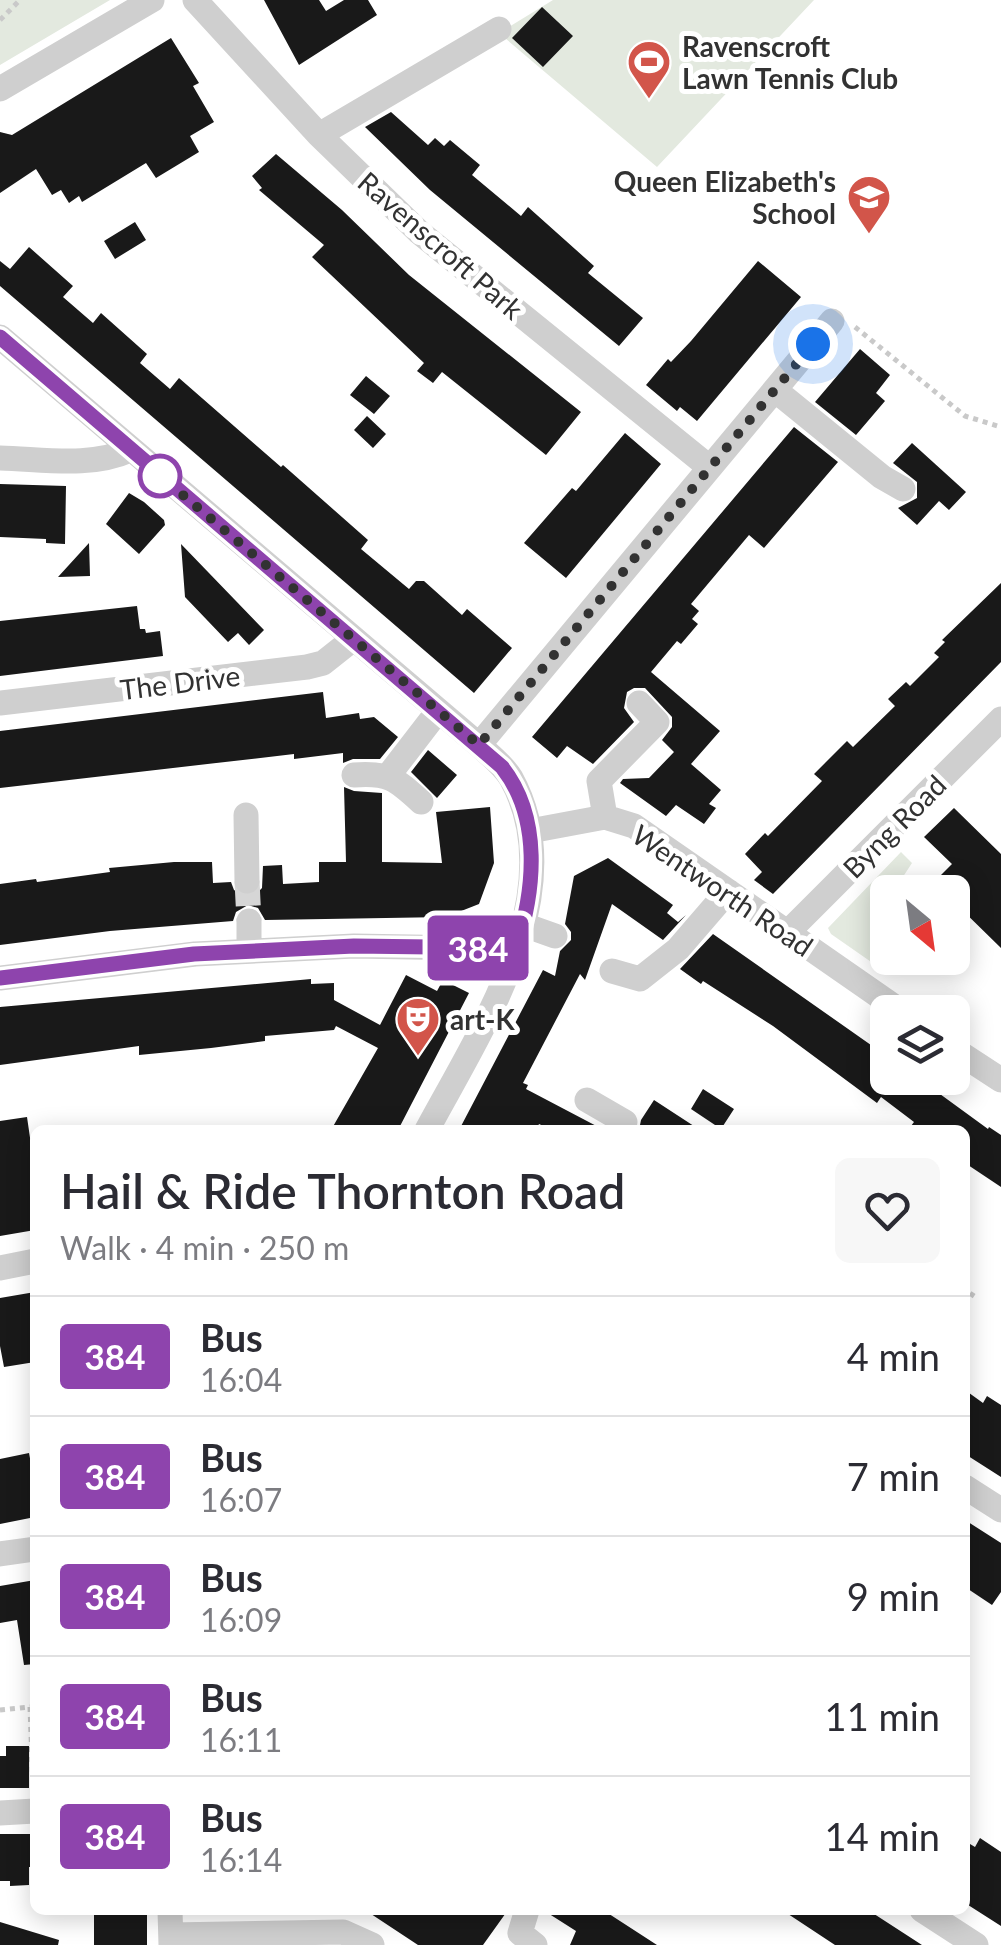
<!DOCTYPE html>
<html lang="en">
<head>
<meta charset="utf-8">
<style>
	:root { --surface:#fff; --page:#f7f7f7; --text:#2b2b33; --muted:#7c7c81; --line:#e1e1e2 }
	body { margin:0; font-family:Lato,sans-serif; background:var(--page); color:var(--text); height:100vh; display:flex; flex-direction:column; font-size:38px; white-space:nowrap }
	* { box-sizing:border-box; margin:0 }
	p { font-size:32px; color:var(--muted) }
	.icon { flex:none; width:55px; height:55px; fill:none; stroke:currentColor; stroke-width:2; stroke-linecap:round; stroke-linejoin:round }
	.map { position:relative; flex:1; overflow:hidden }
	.sheet { position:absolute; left:30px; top:1125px; width:940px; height:790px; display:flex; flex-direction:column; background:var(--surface); border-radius:15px; box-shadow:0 5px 25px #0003 }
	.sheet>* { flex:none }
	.badge { padding:0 20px; border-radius:8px; font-size:35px; line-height:65px }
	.needle { width:65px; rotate:151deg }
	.controls { position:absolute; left:870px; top:875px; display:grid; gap:20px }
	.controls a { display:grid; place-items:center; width:100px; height:100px; border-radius:15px; background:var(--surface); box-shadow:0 5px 25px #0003; font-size:50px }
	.you { position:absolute; width:50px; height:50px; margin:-25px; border:8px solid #fff; border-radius:50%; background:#1a73e8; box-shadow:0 0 0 15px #1a73e833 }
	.map>.badge { position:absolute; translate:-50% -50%; box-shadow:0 0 0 5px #fff }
	.round { display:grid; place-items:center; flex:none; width:105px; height:105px; border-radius:15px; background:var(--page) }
	.overview { display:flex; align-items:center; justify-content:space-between; height:170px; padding:0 30px }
	h1 { font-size:48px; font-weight:600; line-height:75px }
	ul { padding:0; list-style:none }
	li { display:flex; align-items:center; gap:30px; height:120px; padding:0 30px; border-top:2px solid var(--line) }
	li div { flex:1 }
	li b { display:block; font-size:38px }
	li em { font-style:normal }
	li .badge { min-width:110px; font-weight:700; text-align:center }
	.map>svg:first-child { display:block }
	.green { fill:#e3e9df }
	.building { fill:#191919 }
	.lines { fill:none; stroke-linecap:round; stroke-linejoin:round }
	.minor-tunnel { stroke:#d6d6d6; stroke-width:25; stroke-dasharray:25 12; stroke-linecap:butt }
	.path { stroke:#c9c9c9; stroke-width:5; stroke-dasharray:5 5; stroke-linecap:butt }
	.minor { stroke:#cfcfcf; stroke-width:25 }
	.line-casing { stroke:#fff; stroke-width:22 }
	.line { stroke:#8e44ad; stroke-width:15 }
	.walk { stroke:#323232; stroke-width:10; stroke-dasharray:0 18 }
	.stop-dot { fill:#fff; stroke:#8e44ad; stroke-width:5 }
	.labels { text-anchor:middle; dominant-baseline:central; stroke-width:10; stroke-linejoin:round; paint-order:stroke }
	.poi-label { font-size:28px; font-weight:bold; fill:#323232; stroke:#fff; text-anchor:start }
	.street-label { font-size:28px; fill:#323232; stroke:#fff }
</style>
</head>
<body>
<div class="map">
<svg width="1001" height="1945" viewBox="0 0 1001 1945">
	<rect width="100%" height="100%" fill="#fff"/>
	<path class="green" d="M0,0h110l-110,65z
		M553,0h261l-157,167 -158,-134z
		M901,852l11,11 -19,29h-5l-1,81 -56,-39 -3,-6z"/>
	<path class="building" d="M264,0h55l7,11 18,-11h24l9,15 -78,50z
		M542,7l31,29 -30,31 -31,-29z
		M171,38l28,45 -6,3 21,36 -24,14 9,16 -43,26 -10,-15 -64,39 -3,-6 -10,7 -8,-13 -9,5 -16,-26 -36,24v-61l12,3z
		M391,112l37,33 7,-7 9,8 6,-6 30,25 -8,10 49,41 7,-9 66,59 -6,7 55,45 -24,28 -189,-156 -65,-63z
		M276,154l66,56 67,65 172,137 -35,43 -104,-83 -9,11 -16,-12 7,-8 -112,-106 12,-12 -65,-55 3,-2 -10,-12z
		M135,222l11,18 -31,19 -11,-18z
		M29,247l44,39 -10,11 30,26 8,-10 46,41 -7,9 30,26 9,-11 102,89 2,-2 85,75 -7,9 48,40 7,-8h8l38,34 5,-6 45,39 -38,45 -474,-407v-25l10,8z
		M758,261l43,36 -104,124 -17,-14 -3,4 -31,-26 22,-26 3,3 20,-21z
		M860,349l30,26 -14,18 9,8 -29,34 -41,-33z
		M366,376l24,20 -16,18 -24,-19z
		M367,416l19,18 -13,14 -19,-18z
		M794,427l44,35 -74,86 -15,-13 -58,69 8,7 -7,8 6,5 -17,20 -4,-3 -26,31 69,59 -29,33 30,26 -12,14 7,4 -12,16 -28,-19 -10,11 -46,-33 3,-4 26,-1 25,-26 -12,-12 10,-13v-10l-27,-29h-11l-7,4 -3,16 10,14 -41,42 -26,-18 -10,12 -25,-21z
		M625,433l36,31 -95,114 -42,-35 48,-55 4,3z
		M912,443l54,49 -17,18 -10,-9 -22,24 -19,-17 19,-10v-16l-24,-19z
		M0,484l66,2 -1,58 -19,-1v-4l-46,-2z
		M129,493l15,9 20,18 1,5 -26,29 -33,-30z
		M89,543l1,33 -32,1z
		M181,544l83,86 -15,15 -11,-12 -10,9 -43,-45z
		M1001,583v79l-228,232 -19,-14 8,-8 -17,-18 20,-21 3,3 54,-55 -8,-7 33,-33 6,6 42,-41 -7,-7 18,-17 4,4 29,-29 -5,-4 11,-11 -3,-2z
		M137,606l3,23h5l1,4 14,-2 3,25 -163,20v-55z
		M323,692l3,26 33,-5 1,6 14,-2 24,20 -18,22h-27l-10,4v-10l-49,6v-5l-294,34v-57z
		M428,750l29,25 -20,23 -26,-26z
		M344,787l10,4 28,2v69l60,1 -6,-51 54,-5 4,56 -15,41 -33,13 -181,3 -7,-12 -10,-3 -12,7 -3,9 -123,10 -110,14v-61l36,-5 1,3 73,-10 -1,-4 65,-6h38l1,21 18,-1 3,8 12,7 10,-3 6,-6 1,-22 19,-1 1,19 36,-2v-20h27z
		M954,808l47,46v94l-49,-48v-8h-7l-11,-10 18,-18 -28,-27z
		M608,858l65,47 -6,8 11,9 8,-7 -23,25 -51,-36 -27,76 -5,-6 -57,109 5,2 -2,4 78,41h-52l-13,-6 -3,6h-77l84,-160 12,6 5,-25 11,-11v-8l-6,-8 9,-48z
		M713,934l175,123v21h30l70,51 1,-2 12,8v52l-36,-24v-33h-57l6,-8 -33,-25 -4,6 -104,-77 -70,-45 -2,3 -21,-15z
		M406,975l31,16 6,-11 26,13 -71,137h-67l47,-82 -42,-22 -2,4 -69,6v5l-54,7 -72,7v-9l-139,19v-58l311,-28v5l23,-1v17l46,25z
		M703,1089l31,20 -13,20 -30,-20z
		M654,1100l46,30h-61l2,-10z
		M27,1117l8,55v58l-35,6v-115z
		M35,1292v70l-31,5 -4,-21v-48z
		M965,1390l18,13 4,-7 14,9v72l-36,-23z
		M29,1453l6,32v32l-35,7v-65z
		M965,1520l36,23v49l-9,13 -27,-18z
		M35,1580v84l-11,1 -7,-45 -17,3v-37z
		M6,1746h23v42h-29v-32h6z
		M0,1834h33v33h-4v18l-19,1v-5h-10z
		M980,1838l21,14v74l-36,-23v-62l10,6z
		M94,1910h53v35h-53z
		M365,1910h143l-25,35h-65z
		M543,1910h60l54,35h-87l6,-14z
		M782,1910h86l54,35h-87z
		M0,1922l59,18 -1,5h-58z"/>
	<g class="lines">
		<path class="minor-tunnel" d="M247,881l2,40"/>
		<path class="path" d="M0,20l20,-20
			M855,327l110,89 36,11
			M965,1305l11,-16
			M0,1710l30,-3 3,81"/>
		<path class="minor" d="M195,0l124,135 100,97 290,235
			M0,89l152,-89
			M319,135l180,-106
			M0,337l479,408c11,10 24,20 32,33 63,114 -31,253 -84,352
			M775,390l107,87 21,12
			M0,458c43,1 90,10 130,-8
			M0,703l307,-36 16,-4 29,-23
			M479,745l353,-424
			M354,775c35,-3 43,5 67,27
			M388,776l50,-65
			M246,815l1,66
			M605,817l-6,-36 58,-59 -18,-19
			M530,831l75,-14 29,9 268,186
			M249,921v30
			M524,925l31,11
			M787,933l214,-214
			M612,971l28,8 38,-30 50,-58
			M0,978l195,-24 159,-8 163,3
			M952,1048l49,32
			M587,1100l38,22 -5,8
			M0,1268l35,-7
			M965,1487l36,23
			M0,1554l35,-5
			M0,1813l35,-2
			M170,1910l1,35
			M527,1910l-7,23 15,12
			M922,1910l54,35
			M171,1935l172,-3 29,13"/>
	</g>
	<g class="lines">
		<defs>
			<path id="line" d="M0,337l502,430c40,51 33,123 14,181l-162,-2 -160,8 -194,24"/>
		</defs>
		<use href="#line" class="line-casing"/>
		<use href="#line" class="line"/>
		<path class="walk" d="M160,476l-2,-2 321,271 334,-401"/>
	</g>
	<defs>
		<symbol id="stadium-pin" viewBox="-11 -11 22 30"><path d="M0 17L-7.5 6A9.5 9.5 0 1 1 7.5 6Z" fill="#d2554a" stroke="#fff"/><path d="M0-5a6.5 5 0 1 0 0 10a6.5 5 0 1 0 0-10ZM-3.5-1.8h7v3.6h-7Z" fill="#fff"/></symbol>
		<symbol id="school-pin" viewBox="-11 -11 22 30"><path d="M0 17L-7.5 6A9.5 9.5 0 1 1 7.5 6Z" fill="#d2554a" stroke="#fff"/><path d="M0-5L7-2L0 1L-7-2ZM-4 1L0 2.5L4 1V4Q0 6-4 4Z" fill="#fff"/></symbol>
		<symbol id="theatre-pin" viewBox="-11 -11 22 30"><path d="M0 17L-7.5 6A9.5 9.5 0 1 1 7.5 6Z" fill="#d2554a" stroke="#fff"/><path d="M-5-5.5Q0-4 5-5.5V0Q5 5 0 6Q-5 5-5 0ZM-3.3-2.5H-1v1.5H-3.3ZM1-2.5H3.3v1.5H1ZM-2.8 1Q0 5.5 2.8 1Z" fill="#fff"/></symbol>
	</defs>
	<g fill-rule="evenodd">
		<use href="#stadium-pin" x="624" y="37" width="50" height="68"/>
		<use href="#school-pin" x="844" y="172" width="50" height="68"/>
		<use href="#theatre-pin" x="393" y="994" width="50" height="68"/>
	</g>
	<circle class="stop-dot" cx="160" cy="476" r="20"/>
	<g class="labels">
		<g class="poi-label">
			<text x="682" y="46">Ravenscroft<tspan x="682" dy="32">Lawn Tennis Club</tspan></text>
			<text x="836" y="181" text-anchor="end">Queen Elizabeth's<tspan x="836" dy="32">School</tspan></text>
			<text x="450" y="1019">art-K</text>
		</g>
		<g class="street-label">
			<text transform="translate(441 245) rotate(41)">Ravenscroft Park</text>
			<text transform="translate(180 682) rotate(-7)">The Drive</text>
			<text transform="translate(894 826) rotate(-45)">Byng Road</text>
			<text transform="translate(723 890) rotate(34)">Wentworth Road</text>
		</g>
	</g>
</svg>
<div class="controls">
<a><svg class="needle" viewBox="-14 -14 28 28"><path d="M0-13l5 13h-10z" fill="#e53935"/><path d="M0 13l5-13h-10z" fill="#7c7c81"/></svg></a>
<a><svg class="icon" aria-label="layers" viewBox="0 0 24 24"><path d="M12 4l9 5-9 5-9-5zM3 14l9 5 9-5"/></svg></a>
</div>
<div class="you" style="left:813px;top:344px"></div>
<b class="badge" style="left:478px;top:948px;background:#8e44ad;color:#fff">384</b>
<section class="sheet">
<div class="overview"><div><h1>Hail &amp; Ride Thornton Road</h1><p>Walk · 4 min · 250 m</p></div><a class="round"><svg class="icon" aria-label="heart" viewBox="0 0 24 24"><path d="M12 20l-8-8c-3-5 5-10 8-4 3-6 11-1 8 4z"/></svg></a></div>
<ul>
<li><span class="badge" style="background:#8e44ad;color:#fff">384</span><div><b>Bus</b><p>16:04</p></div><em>4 min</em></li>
<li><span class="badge" style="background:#8e44ad;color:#fff">384</span><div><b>Bus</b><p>16:07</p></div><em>7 min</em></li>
<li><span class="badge" style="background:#8e44ad;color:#fff">384</span><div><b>Bus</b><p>16:09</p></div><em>9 min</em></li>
<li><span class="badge" style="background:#8e44ad;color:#fff">384</span><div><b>Bus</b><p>16:11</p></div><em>11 min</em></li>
<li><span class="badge" style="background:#8e44ad;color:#fff">384</span><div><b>Bus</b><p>16:14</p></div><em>14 min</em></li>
</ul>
</section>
</div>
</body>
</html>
